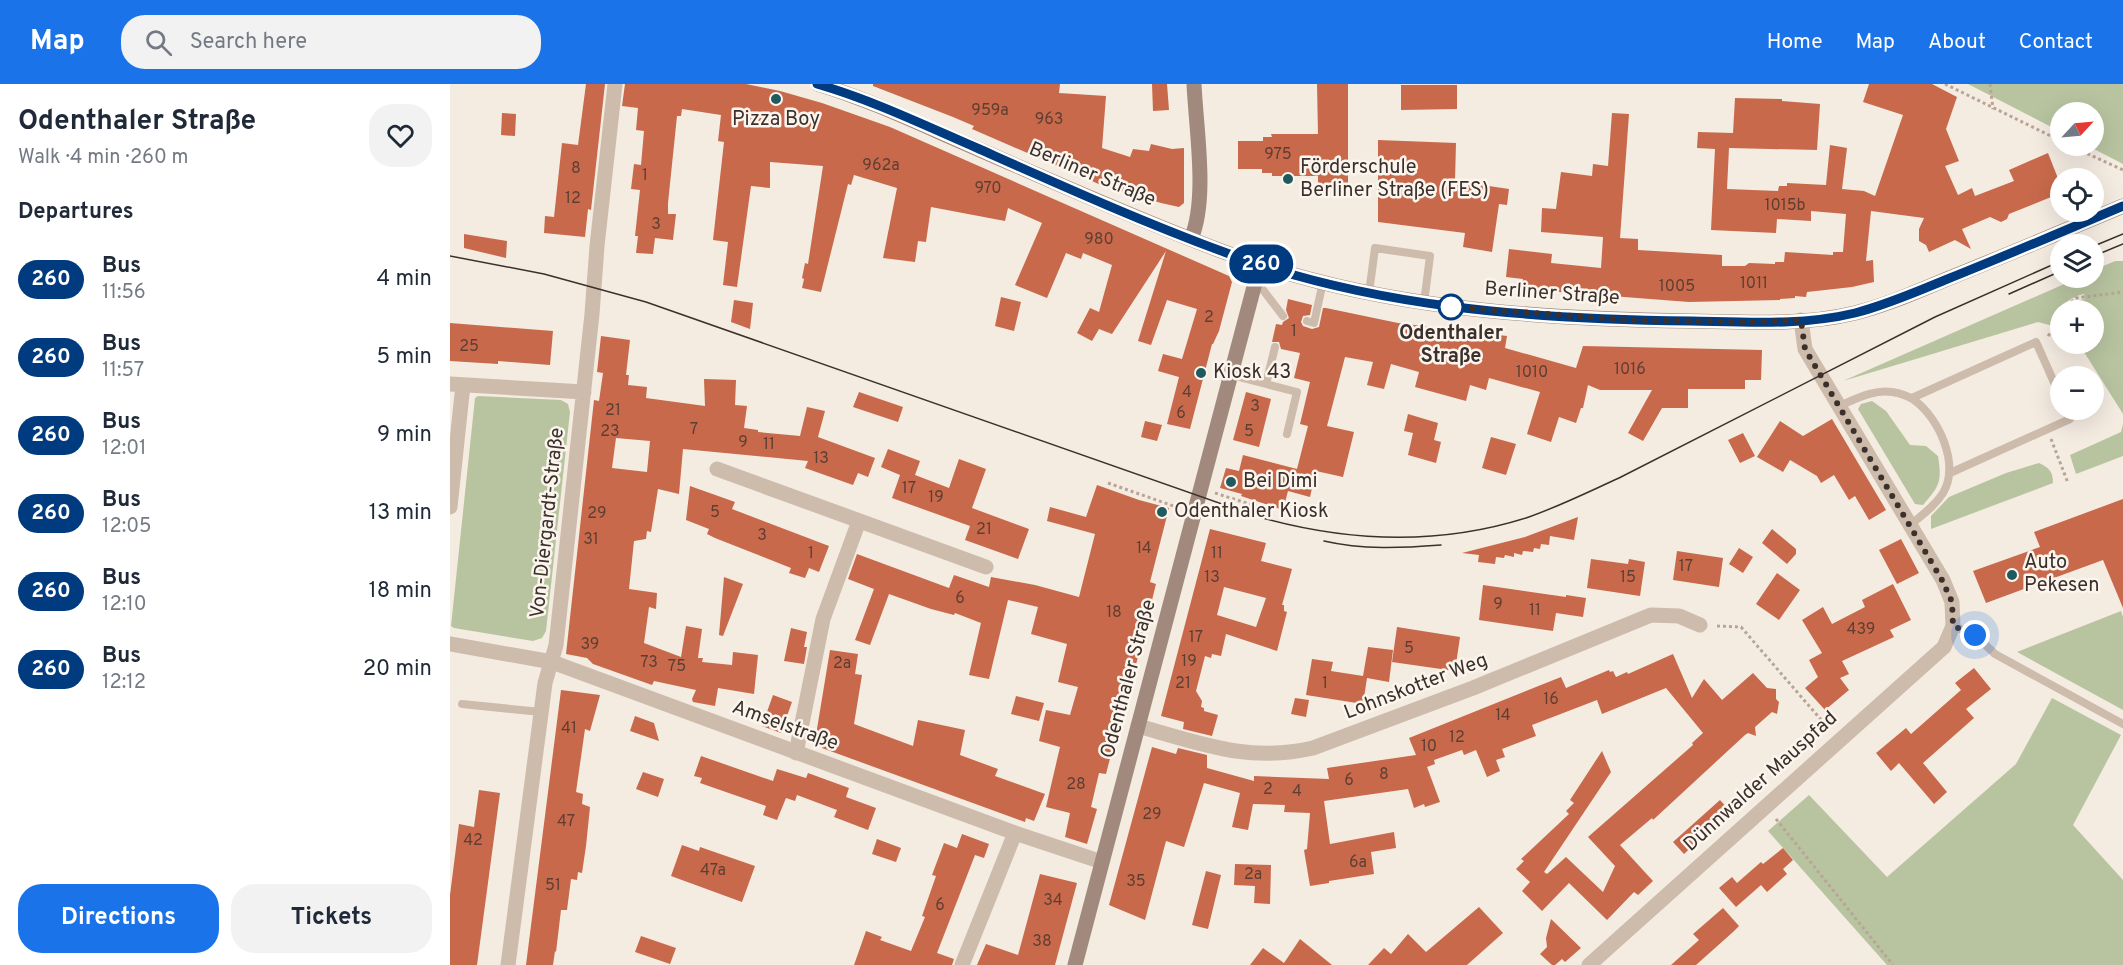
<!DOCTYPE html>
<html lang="en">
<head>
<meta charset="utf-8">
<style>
	:root { --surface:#fff; --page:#f2f2f3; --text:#1f2937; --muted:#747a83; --accent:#1a73e8 }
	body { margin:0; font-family:Overpass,sans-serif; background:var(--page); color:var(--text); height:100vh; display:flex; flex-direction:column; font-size:22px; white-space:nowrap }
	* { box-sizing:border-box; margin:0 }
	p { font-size:20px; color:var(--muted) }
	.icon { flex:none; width:33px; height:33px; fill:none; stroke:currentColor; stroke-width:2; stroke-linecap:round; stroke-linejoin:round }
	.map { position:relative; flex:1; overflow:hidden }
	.drawer { display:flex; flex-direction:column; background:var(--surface); width:450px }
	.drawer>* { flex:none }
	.badge { padding:0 12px; border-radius:20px; font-size:21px; line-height:39px }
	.needle { width:39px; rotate:64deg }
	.controls { position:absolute; left:1600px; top:18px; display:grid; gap:12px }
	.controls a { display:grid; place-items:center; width:54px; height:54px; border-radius:50%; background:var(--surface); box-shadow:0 6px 24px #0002; font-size:30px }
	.you { position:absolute; width:30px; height:30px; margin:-15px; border:4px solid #fff; border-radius:50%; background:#1a73e8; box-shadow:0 0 0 9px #1a73e833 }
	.map>.badge { position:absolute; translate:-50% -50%; box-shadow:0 0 0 3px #fff }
	h2 { padding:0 18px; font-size:22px; line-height:54px }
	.round { display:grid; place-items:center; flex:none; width:63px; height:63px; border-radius:24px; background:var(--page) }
	.head { display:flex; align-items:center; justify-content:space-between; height:102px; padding:0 18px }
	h1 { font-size:28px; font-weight:700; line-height:45px }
	.button { display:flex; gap:12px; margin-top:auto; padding:12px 18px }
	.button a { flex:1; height:69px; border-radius:24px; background:var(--accent); color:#fff; font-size:24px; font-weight:700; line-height:69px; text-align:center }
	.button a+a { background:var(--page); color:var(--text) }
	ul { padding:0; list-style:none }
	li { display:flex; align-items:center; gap:18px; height:78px; padding:0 18px }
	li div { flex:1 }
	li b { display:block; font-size:22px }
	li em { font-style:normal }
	li .badge { min-width:66px; font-weight:700; text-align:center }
	header { display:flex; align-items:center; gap:36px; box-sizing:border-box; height:84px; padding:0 30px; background:var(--accent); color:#fff }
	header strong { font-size:28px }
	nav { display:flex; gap:33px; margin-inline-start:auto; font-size:21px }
	.search { width:420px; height:54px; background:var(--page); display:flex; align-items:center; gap:15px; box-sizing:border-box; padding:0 21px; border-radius:24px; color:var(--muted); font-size:22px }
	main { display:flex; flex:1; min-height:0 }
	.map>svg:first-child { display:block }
	.green { fill:#b8c4a0 }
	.building { fill:#c8694b; fill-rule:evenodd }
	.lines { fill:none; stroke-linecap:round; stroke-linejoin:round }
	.path { stroke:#b9a596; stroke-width:3; stroke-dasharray:3 3; stroke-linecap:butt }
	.service { stroke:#cdbbac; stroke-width:8 }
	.minor { stroke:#cdbbac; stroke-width:15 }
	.secondary { stroke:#a18a7d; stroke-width:15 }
	.tram { stroke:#3b302b; stroke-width:1.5 }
	.line-casing { stroke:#fff; stroke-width:14 }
	.line { stroke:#003b80; stroke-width:9 }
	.walk { stroke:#3b302b; stroke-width:6; stroke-dasharray:0 10.8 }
	.poi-dot { fill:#1f5a5e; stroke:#fbf5ee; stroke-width:2 }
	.stop-dot { fill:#fff; stroke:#003b80; stroke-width:3 }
	.labels { text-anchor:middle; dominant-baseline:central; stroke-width:5; stroke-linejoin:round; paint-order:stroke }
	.number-label { font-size:16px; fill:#5e3e33 }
	.poi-label { font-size:20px; fill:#3b302b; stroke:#fbf5ee; text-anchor:start }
	.street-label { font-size:20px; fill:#3b302b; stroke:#fbf5ee }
	.stop-label { font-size:20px; font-weight:bold; fill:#3b302b; stroke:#fbf5ee }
</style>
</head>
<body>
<header>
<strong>Map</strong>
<div class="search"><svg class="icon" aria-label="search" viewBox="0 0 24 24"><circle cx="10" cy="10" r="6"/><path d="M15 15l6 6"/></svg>Search here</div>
<nav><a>Home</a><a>Map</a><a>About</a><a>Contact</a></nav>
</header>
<main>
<section class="drawer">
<div class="head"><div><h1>Odenthaler Straße</h1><p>Walk · 4 min · 260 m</p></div><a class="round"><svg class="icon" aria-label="heart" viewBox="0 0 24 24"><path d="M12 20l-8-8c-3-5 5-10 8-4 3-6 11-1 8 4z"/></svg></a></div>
<h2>Departures</h2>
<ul>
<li><span class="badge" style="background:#003b80;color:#fff">260</span><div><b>Bus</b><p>11:56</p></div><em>4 min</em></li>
<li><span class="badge" style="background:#003b80;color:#fff">260</span><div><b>Bus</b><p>11:57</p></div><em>5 min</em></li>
<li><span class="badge" style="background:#003b80;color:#fff">260</span><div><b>Bus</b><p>12:01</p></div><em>9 min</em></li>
<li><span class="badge" style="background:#003b80;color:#fff">260</span><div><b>Bus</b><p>12:05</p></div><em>13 min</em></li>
<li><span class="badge" style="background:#003b80;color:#fff">260</span><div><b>Bus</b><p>12:10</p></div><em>18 min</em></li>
<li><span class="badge" style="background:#003b80;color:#fff">260</span><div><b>Bus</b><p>12:12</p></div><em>20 min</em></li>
</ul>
<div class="button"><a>Directions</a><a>Tickets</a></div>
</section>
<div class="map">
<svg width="1673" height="881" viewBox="0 0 1673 881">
	<rect width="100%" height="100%" fill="#f4ebe1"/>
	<path class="green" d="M1518,0h155v80l-35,-18h6v-34h-33v20z
		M1665,177h8v153l-44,-70h15v-34h-29l12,-9 8,-2 -1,-5c-18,4 -27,15 -31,32l-15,-4 -195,59 235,-103h16v-8z
		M28,312l83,4 7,4 2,8 -24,219 -4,7 -9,3 -79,-13 -3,-2 24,-228z
		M1422,317l14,10 24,34 16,1 12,10c4,25 2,30 -15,49l-8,-1 -57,-95 3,-5z
		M1673,340v32l-47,18 -6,-19 51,-23z
		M1589,379c10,5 14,8 14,20l-122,46v-13l18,-19 57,-24z
		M1671,527l2,6v93l-106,-58z
		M1602,614l69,37 -48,90 50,55v85h-236l-119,-134 41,-36 78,82 129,-113z"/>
	<path class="building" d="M136,0h19l-14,126 -3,-1 -3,28 -41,-4 1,-17 9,1 8,-74 16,2z
		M175,0h121l34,7 42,12 68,24 339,149 3,6 -13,49 -6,13h-1l-22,85 -23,-5 12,-47 -21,-6 5,-17 19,5 15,-50 -30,-9 -16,45 -13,-4 28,-90 -54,83 -13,-5 -7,12 -15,-8 13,-25 9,4 13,-47 -29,-12 -2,6 -15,-6 -19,45 -32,-13 27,-62 -34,-15 -3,13 -74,-14 -5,35 -8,-1 -3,21 -32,-4 14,-70 -43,-13 -3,10 -3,-1 -27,108 -19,-4 2,-9 -2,-1 3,-15 3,1 15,-98 -53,-4v26l-19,-2 -14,101 -14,-2 5,-43 -15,-2 11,-98 -6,-1 3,-26 -39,-6 -1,7h-4l-9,87v11h8l-3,26 -18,-2 -2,16 -17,-1 2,-17h-3l5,-46 -9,-1 3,-25 7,1 3,-34 -8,-1 2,-22 -16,-2z
		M423,0h187l-1,9 47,3 -4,52 28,9 3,-8 16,2 2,-7 21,5 12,-1v55l-5,4 -18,-4 -60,-18 -129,-56 2,-3 -21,-9 -80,-31z
		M702,0h15l2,26 -16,1z
		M867,0h31v102l-30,1v-11h-46v-3h-10v-4h-24v-28h25v-4h9l-1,-3h47z
		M1419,0h63l25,13 -11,32 13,32 -14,5 13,29 14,-7 3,8 39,-15 -5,-11 39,-17 13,33v7l-52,21 -2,5 -6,3 -11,-5 -28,12 9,20 -16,-9 -26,12 -3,-7 -7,-4v-12l5,-11 -53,-7 -5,50 7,-1 1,22 -22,5 -45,5 -1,5 -11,-1v2l-15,1v1l-91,2 -167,-13 1,-10 -17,-2 3,-28 43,5 -1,9 50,5 2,-31 -62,-5 1,-24 14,1 5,-37 31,4 1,-12 15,2 4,-53 17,1 -9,124 18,1v11l84,5v11h23l4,-3 26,1v-2h9l1,-10 48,3v-3h10l3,-38 -35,-3v10l-34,-2 -1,14 -65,-3 4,-81 -18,-1 1,-16 35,1 2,-35 47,1v2l38,3 -3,46 -88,-2 -2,41 51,2 1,-5h8v-3l39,2 4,-40 17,3 -5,41 22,2 11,5 28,-81 -40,-13z
		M951,1h56v24l-56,1z
		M52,29l14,1 -1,22 -14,-1z
		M928,56l78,3 -1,38 54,8 -2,16 -8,-1 -7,48 -29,-5 2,-14 -87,-11z
		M14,150l43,7 -1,17 -42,-10z
		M551,213l20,5 -7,29 -19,-5z
		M838,215l24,6 -2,10 -7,1 -2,6 2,4 9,3 7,-2 4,-19h3l72,15 109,13 -2,12 71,20 7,-22 179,4 -1,30h-16v9h-57v19h-26l-19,33 -15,-8 24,-43h-52l-12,-5 -5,23h-2l-5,15 -17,-6 -8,25 -24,-8 13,-42 -51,-14 -3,12 -16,-5 -4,16 -51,-14 4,-15 -28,-8 -7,25 -17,-4 6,-23 -28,-5 -18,69 27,6 -11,45 -27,-6 -6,26 -22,-6 -5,19 -42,-14 1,-2 -22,-6 6,-20 13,3 4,-16 54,14 11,-43 -8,-2 10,-42 -16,-4 6,-25 -19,-4 -2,-7h-7l4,-18 6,1 1,-3 6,-4 -3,-8z
		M284,216l19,3 -3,26 -19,-7z
		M0,239l103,8 -3,34 -52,-4v3l-48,-3z
		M151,252l29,4 -4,35h3l-1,10 19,2 -1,11 59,8 -1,-27 32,1 -1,25 12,1 -3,22 14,2v2l42,4 7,-29 18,4 -7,26 57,21 -7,19 -10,-4 -5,12 -48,-17 3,-7 -125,-12 -4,45 -21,-5 -7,43 -4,-1 -1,8 -12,2 -5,48 28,4 -1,16 -7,-2 -5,36 37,14 5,-31 16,3 -4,29h5l-1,4 30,3 1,-13 25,3 -4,39 -36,-6 -3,18 -22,-4 -1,-3 4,-9 -42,-9 -2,4 -59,-21 -6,-6 -21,-4 28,-254 5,1 4,-28 -6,-1zM166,354l34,3 -3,31 -35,-4z
		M409,308l44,15 -5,15 -45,-15z
		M796,308l25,7 -12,48 -26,-7z
		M958,330l30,9 -4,17 7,2 -5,21 -28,-8 5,-22 -9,-2z
		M1382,335l54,91 -17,10 -14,-24 -6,4 -15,-25 -13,8 -4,-7 -27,-16 -7,12 -26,-15 23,-36 23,15z
		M695,337l17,4 -5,16 -16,-4z
		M1293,349l12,23 -15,7 -12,-23z
		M1041,353l25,7 -10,31 -24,-7z
		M438,365l32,12 -5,14 34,13 10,-29 27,10 -14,39 57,21 -11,30 -53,-19 5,-14 -78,-28 8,-23 -19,-8z
		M647,401l42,15 30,8 -19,74 6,2 -28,113 -2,-1 -20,78 -7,-1 -8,34 6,2 -10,35 -22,-7 5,-24 -24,-6 14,-60 -21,-6 7,-31 24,5 8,-28 -20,-5 9,-38 -36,-10 7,-27 -30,-7 -19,79 -20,-4 12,-52 -26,-10 -1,2 -23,-6 -42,-15 -19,51 -15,-5 19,-51 -26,-10 9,-25 92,34 5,-13 35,12 2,-10 44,8 44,12 16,-63 -48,-13 3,-14 36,10z
		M240,402l45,16 -3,7 97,37 -10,26 -10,-4 -4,10 -16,-5 2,-5 -76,-30 -8,-4 2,-5 -23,-9z
		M1673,415v109l-20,-48 -117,43 -13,-32 67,-24 -6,-15z
		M1128,433l-4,23 -24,-4 -1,9 -8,-1 -1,5 -6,-1 -1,4 -10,-1 -1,4 -8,-2v4l-9,-2 -1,3 -8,-1 -1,7 -17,-2 1,-7 -17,-2 63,-16z
		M760,445l56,14 -5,18 31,8 -10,36h2v6l3,1 -10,39 -51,-17 -5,22 -9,-2 -1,4 -6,-2 -9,35 6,10 -1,6 3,1v3l14,4 -6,21 -29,-7 1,-7 -23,-6zM774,503l42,11 -10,29 -39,-12z
		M1322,445l24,20v5l-9,10 -25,-21z
		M1451,455l18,34 -22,11 -18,-34z
		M1289,464l14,9 -10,16 -14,-9z
		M1227,467l46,7 -4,29 -46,-7z
		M1141,475l37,5 1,-5 16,3 -5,34 -53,-8z
		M1327,489l23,17 -21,30 -23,-16z
		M274,493l19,7 -20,52 -4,-1z
		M1443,500l18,36 -21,10 4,7 -52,24 7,13 -9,4 9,12 -24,20 -20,-22 13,-11 -9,-17 13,-7 -20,-33 21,-13 9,17 33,-17 -3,-7z
		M1033,501l83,12v-2l20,3 -3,19 -27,-4 -3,18 -74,-11z
		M947,543l63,10 -5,34 -63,-9z
		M341,544l16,4 -3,15h3l-3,17 -20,-3z
		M918,563l25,3 -4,32 -22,-4 -4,26 -57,-9 6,-36 21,3 -2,9 32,5z
		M380,566l28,4 -3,20 7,1 -8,49 59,22 5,-26 47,10 -5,25 38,14 -3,7 50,18 -11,27 -8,-3 -1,4 -203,-74 4,-12 -10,-1z
		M1223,570l19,44 12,-19 18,21 31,-27 14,15 9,1v10l3,3 -2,12 -5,-2 -17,15 1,9 -8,-3 -3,2 -92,85 -1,-2 -32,27 33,36 -15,14 -4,-3 -27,28 -38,-37 -27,28 -20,-20 8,-9 -14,-13 8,-8 -3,-2 48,-45 -3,-3 8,-8 -4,-3 32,-49 9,21 -67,100 3,2 19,-17 37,35 12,-26 -27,-29 105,-92 -1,-2 11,-10 -37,-45 -64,26 -5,-14 -65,25 4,11 -34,13 3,8 -9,3 4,11 -13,6 -11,-27 -12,5 -2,-5 -28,10 1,4 -8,3 13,35 -15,5 -1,-3 -10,4 -6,-19 -84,12 6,43 64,-12 2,16 -25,4 3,22 -45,7v2l-19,3 -6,-36 3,-1 3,-36 -26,-1 1,-7 -32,-1 -5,26 -16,-3 8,-34 -36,-10 -20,64 -18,-6 -21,79 -36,-15 43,-158 24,7 2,-6 29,7v13l47,13v-5l75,3 -2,-11 89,-13 -7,-17 152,-61 5,11 43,-18 1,2 3,-1 3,6 11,-5 1,2z
		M1524,584l17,21 -25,20 8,9 -51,45 24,29 -13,12 -35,-41 -8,8 -15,-18 30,-25 5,6 50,-44 -6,-7z
		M111,606l39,5 -10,36 -5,-2 -9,63 7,2 -1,10 8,3 -4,39 -4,27 -4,-1 -1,8 -6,-1 -4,31h-6l-5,42 -1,-1 -2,14h-27z
		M323,611l19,7 -11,31 -19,-7z
		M566,612l28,7 -5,18 -28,-7z
		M845,614l14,2 -3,17 -15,-3z
		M185,632l19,7 5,18 -29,-10z
		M251,672l72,25 4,-12 29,9 2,-5 41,15 -3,9 30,11 -8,22 -34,-13 3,-7 -40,-15 -2,6 -9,-3 -9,22 -14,-5 3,-9 -66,-23 2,-5 -8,-2z
		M193,688l21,7 -6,18 -22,-8z
		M29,706l21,3 -23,172h-27v-70l9,-71 15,3z
		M1270,716l10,11 -46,43 -11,-12z
		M512,750l27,10 -5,14 -9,-3 -38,98 17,6 -2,6h-98l12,-34 16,6 -2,3 31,11 14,-34 -3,-1 14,-40 -4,-1 12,-32 13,5z
		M427,755l24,9 -5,14 -24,-8z
		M232,761l17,6 1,-4 55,19 -13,36 -71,-26z
		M1333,764l10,12 -10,9 4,5 -20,18 -6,-7 -25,22 -17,-19 13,-11 5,6 24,-21 2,2z
		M785,780l36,1 -1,39 -16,-1 1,-17 -21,-1z
		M756,787l15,4 -13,54 -16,-4z
		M590,790l37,9 -22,82h-78l9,-21 32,11z
		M1029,823l24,26 -36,32h-99l16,-17 7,6 17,-20 18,18z
		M1273,824l16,18 -6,6 -37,33h-25l28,-25 -6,-6z
		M1101,835l30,29 -16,14 -3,-3 -7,6h-3l-12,-11 7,-7 -1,-9z
		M191,852l35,12 -6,16 -35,-12z
		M850,855l32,26h-82l13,-17 21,15z"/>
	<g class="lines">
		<path class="path" d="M1495,0l116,57
			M1540,0l3,25
			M1621,62l52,24
			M1612,226l14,-12 47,-6
			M1598,252l8,-10 5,-15
			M1601,355l17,44
			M658,399l71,25
			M765,409l47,15
			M1267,542l24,1 88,102
			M1326,735l117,146"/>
		<path class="service" d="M807,198l26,34
			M919,209l6,-45 55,8 -6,47
			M857,237l7,2 9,-41
			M781,291l35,9 9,-37
			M816,300l31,8 -10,42
			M1462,314l124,-56 25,56
			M1389,322c17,-7 35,-17 53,-14 7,1 16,4 22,8 25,18 46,64 29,93 -8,13 -22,23 -33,32
			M1500,389l120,-54 -4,-9
			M1503,542l22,9 20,19 128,70
			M12,620l79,8"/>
		<path class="minor" d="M0,300l134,8
			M267,385l269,98
			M0,423l13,-122
			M0,560l102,18 463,171 87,29
			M688,642c61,17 110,37 175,22l160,-60 178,-73 28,1 21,9
			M346,669l27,-134 36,-98
			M58,881l37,-282 11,-38 36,-331 5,-68 18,-162
			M512,881l53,-132
			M1139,881l355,-318 9,-21 -1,-24 -9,-22 -138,-231 -4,-29"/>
		<path class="secondary" d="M368,0c52,16 102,40 153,62 83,36 167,74 253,106 148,56 310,67 467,69 53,1 111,5 164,-8 33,-8 65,-23 97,-36 57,-23 114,-47 171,-71
			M741,155c17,-40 5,-110 3,-155
			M625,881l185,-701"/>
		<path class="tram" d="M1644,162l29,-12
			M0,172l94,18 102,28 613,215c89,25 178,29 267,1 32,-11 62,-26 93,-40l316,-161 126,-56
			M1644,172l29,-12
			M1559,210l52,-23
			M874,457c39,9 78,7 117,4"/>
	</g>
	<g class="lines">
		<defs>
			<path id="line" d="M367,0c55,16 107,41 160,64 81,36 163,73 247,104 148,56 309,67 467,69 53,1 111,5 164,-8 31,-8 61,-21 90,-33 60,-24 119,-49 178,-74"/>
		</defs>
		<use href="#line" class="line-casing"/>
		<use href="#line" class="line"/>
		<path class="walk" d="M1001,223l178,13 124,2 48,-2 4,29 137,231 10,22 1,24 22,9"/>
	</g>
	<g class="poi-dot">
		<circle cx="326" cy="15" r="6"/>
		<circle cx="838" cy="95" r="6"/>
		<circle cx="751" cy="289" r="6"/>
		<circle cx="781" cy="398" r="6"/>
		<circle cx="712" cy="428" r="6"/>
		<circle cx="1562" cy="491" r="6"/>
	</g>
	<circle class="stop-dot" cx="1001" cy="223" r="12"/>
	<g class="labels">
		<g class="number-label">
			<text x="540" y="27">959a</text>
			<text x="599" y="36">963</text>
			<text x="828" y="71">975</text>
			<text x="431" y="82">962a</text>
			<text x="126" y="85">8</text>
			<text x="195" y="92">1</text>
			<text x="538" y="105">970</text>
			<text x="123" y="115">12</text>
			<text x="1335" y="122">1015b</text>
			<text x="206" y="141">3</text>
			<text x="649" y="156">980</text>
			<text x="1304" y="200">1011</text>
			<text x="1227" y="203">1005</text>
			<text x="759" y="234">2</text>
			<text x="844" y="248">1</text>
			<text x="19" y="263">25</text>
			<text x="1180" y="286">1016</text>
			<text x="1082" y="289">1010</text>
			<text x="737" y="309">4</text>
			<text x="805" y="323">3</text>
			<text x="163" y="327">21</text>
			<text x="731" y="330">6</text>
			<text x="244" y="346">7</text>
			<text x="160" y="348">23</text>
			<text x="799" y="348">5</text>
			<text x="293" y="359">9</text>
			<text x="319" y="361">11</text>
			<text x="371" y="375">13</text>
			<text x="459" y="405">17</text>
			<text x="486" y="414">19</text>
			<text x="265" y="429">5</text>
			<text x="147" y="430">29</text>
			<text x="534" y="446">21</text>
			<text x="312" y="452">3</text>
			<text x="141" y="456">31</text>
			<text x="694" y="465">14</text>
			<text x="361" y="470">1</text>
			<text x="767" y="470">11</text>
			<text x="1236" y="483">17</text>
			<text x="762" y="494">13</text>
			<text x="1178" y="494">15</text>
			<text x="510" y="515">6</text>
			<text x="1048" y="521">9</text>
			<text x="1085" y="527">11</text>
			<text x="664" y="529">18</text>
			<text x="1411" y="546">439</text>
			<text x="746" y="554">17</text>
			<text x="140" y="561">39</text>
			<text x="959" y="565">5</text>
			<text x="739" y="578">19</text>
			<text x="199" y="579">73</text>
			<text x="392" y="580">2a</text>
			<text x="227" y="583">75</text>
			<text x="733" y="600">21</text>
			<text x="875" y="600">1</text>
			<text x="1101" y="616">16</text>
			<text x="1053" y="632">14</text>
			<text x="119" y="645">41</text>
			<text x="1007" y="654">12</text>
			<text x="979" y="663">10</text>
			<text x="934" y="691">8</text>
			<text x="899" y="697">6</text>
			<text x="626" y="701">28</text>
			<text x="818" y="706">2</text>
			<text x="847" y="708">4</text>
			<text x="702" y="731">29</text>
			<text x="116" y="738">47</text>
			<text x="23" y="757">42</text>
			<text x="908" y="779">6a</text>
			<text x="263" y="787">47a</text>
			<text x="803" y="791">2a</text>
			<text x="686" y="798">35</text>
			<text x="103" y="802">51</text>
			<text x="603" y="817">34</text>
			<text x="490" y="822">6</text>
			<text x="592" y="858">38</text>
		</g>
		<g class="poi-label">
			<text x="326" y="36" text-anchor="middle">Pizza Boy</text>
			<text x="850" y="84">Förderschule<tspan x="850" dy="23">Berliner Straße (FES)</tspan></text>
			<text x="763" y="289">Kiosk 43</text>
			<text x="793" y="398">Bei Dimi</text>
			<text x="724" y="428">Odenthaler Kiosk</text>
			<text x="1574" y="479">Auto<tspan x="1574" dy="23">Pekesen</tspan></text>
		</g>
		<g class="street-label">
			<text transform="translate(642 91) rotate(23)">Berliner Straße</text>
			<text transform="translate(1102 210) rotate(4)">Berliner Straße</text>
			<text transform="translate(98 439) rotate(-84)">Von-Diergardt-Straße</text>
			<text transform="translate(679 595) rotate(-75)">Odenthaler Straße</text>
			<text transform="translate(966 603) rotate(-21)">Lohnskotter Weg</text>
			<text transform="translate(335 642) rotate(20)">Amselstraße</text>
			<text transform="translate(1311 698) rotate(-42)">Dünnwalder Mauspfad</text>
		</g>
		<g class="stop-label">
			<text x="1001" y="250">Odenthaler<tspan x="1001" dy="23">Straße</tspan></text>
		</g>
	</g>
</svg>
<div class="controls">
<a><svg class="needle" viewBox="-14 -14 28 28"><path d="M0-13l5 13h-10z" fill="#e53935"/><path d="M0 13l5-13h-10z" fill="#747a83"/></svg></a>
<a><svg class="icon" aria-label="locate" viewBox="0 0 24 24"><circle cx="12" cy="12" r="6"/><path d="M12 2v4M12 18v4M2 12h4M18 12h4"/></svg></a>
<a><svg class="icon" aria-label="layers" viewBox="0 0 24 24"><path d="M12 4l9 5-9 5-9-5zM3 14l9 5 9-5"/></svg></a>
<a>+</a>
<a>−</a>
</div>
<div class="you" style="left:1525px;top:551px"></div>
<b class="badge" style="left:811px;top:180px;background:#003b80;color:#fff">260</b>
</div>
</main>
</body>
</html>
